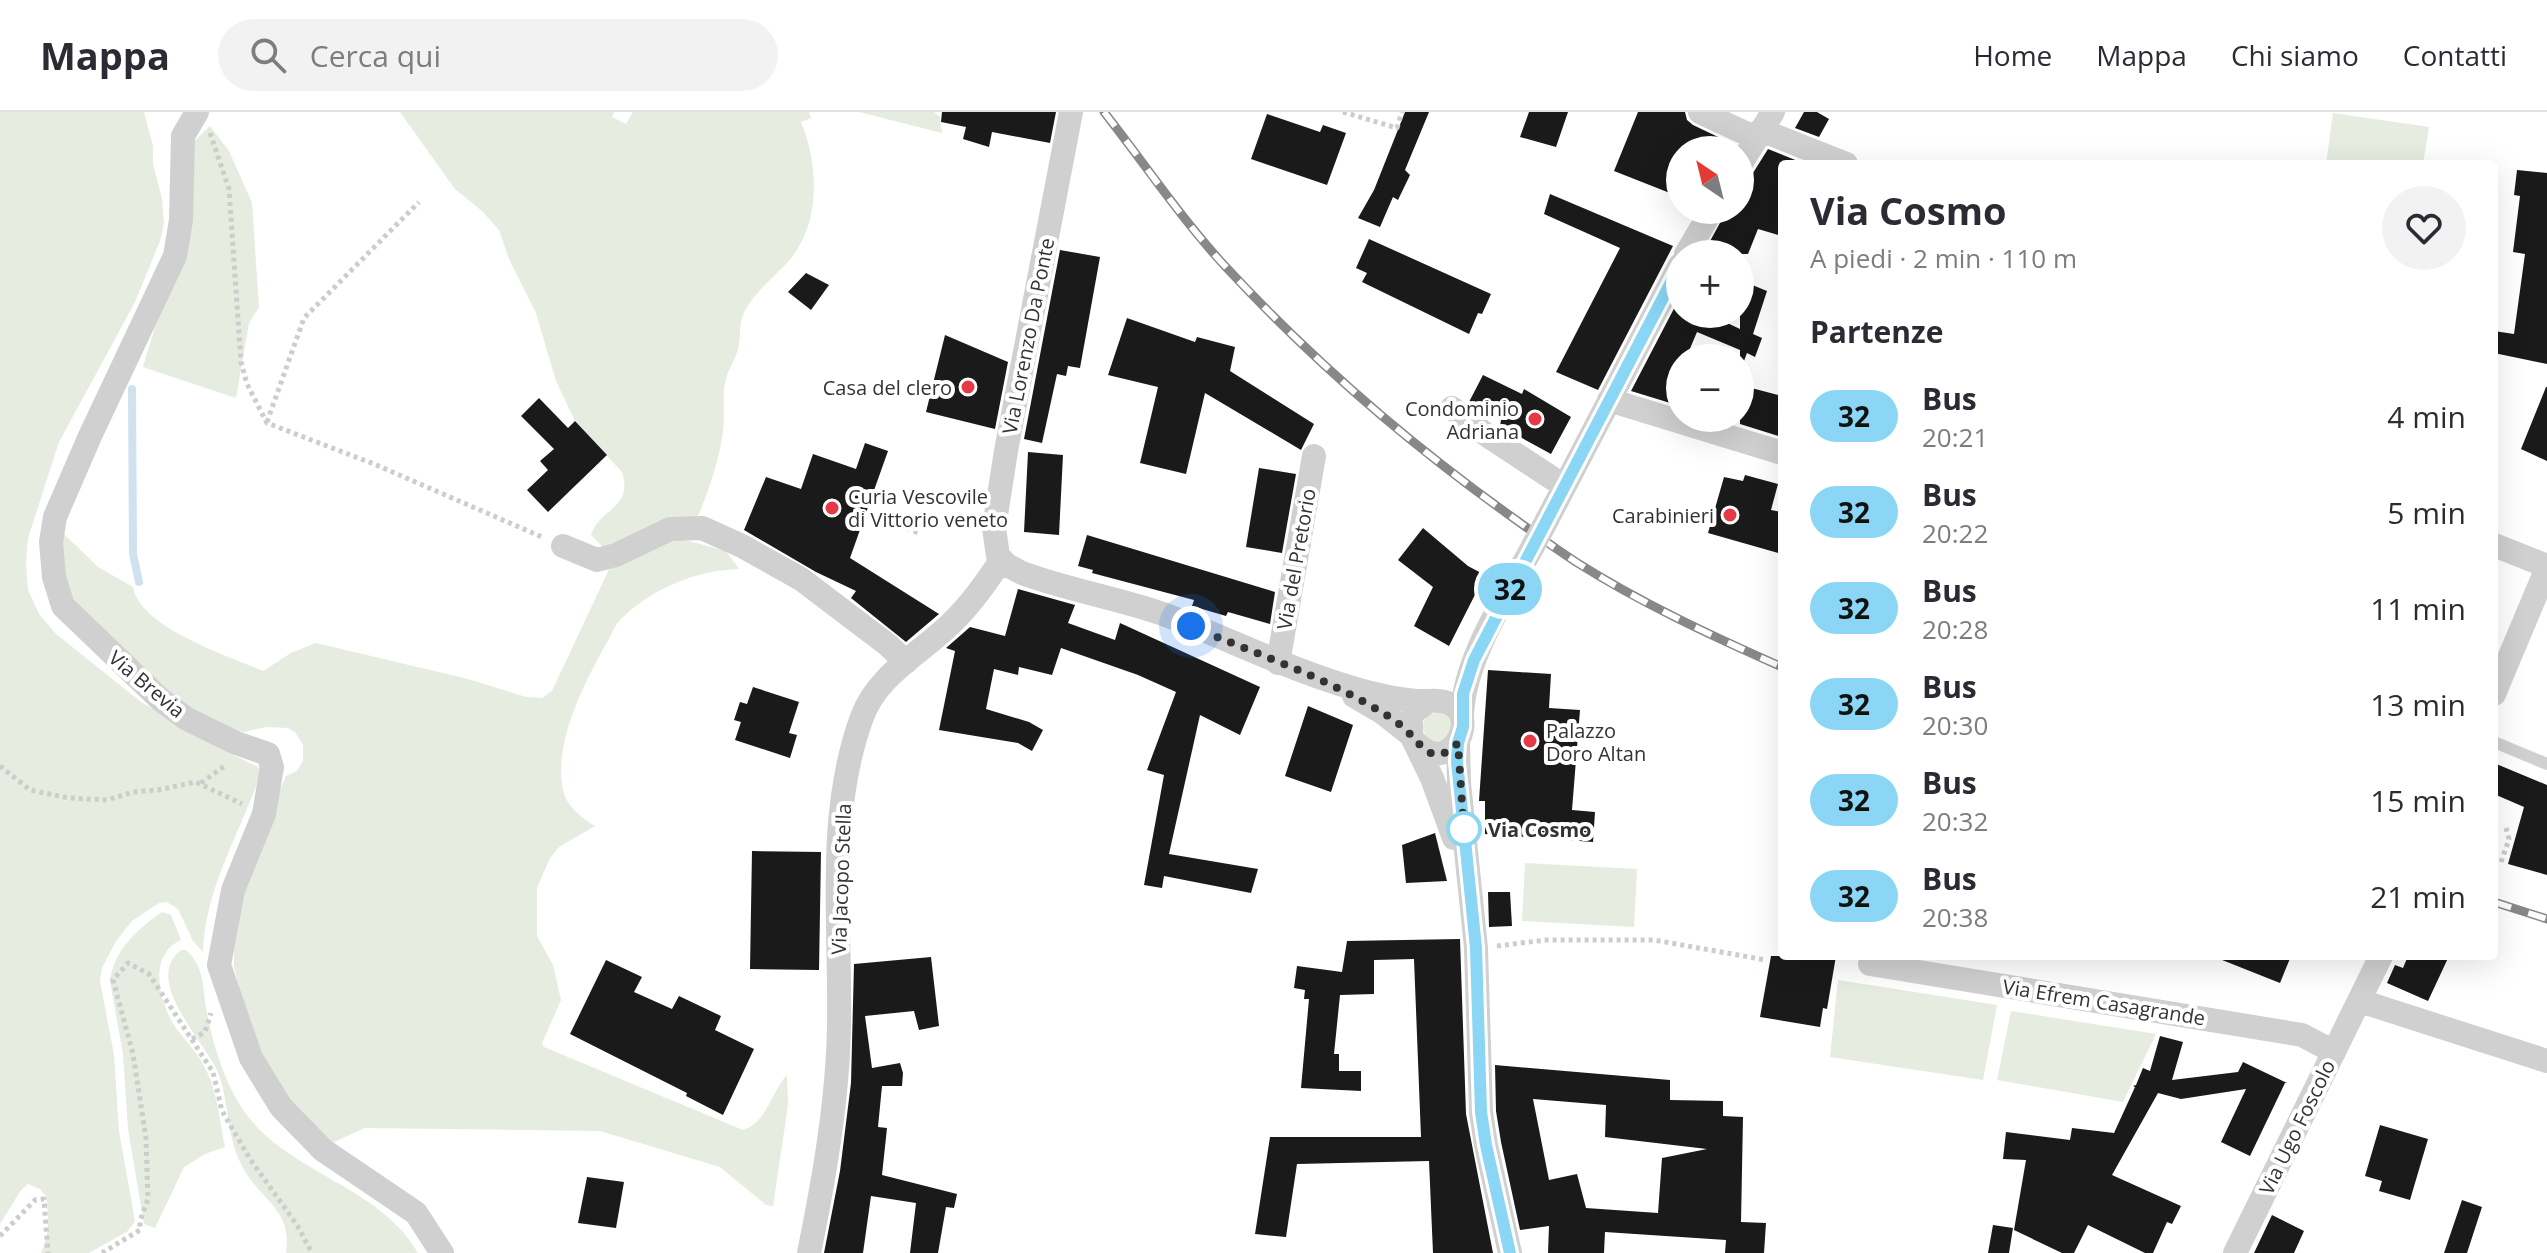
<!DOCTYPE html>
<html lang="it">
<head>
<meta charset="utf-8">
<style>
	:root { --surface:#fff; --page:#f2f2f3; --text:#2b2b33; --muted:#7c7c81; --line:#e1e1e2 }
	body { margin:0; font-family:"Open Sans",sans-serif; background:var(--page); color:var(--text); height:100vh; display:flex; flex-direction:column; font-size:30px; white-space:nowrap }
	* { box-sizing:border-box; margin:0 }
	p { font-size:26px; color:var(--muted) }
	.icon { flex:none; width:44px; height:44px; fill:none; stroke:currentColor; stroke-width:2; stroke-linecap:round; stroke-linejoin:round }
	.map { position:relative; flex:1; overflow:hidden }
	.side { position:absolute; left:1778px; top:48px; width:720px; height:800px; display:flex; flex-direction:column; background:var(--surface); border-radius:8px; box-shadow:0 8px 32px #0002 }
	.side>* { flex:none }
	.badge { padding:0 16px; border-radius:26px; font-size:28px; line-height:52px }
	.needle { width:52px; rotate:325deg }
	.tools { position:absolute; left:1666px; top:24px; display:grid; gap:16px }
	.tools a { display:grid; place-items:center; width:88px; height:88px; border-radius:50%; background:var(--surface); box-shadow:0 8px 32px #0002; font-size:40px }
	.you { position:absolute; width:40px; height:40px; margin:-20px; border:6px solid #fff; border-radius:50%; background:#1a73e8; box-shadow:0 0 0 12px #1a73e833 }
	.map>.badge { position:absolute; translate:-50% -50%; box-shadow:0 0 0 4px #fff }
	h2 { padding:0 32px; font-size:30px; line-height:72px }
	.round { display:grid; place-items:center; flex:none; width:84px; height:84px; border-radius:42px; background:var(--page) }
	.overview { display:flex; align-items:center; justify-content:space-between; height:136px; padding:0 32px }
	h1 { font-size:38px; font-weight:700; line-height:60px }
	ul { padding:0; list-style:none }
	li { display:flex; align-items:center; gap:24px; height:96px; padding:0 32px }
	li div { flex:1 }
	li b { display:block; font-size:30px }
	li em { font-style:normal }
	li .badge { min-width:88px; font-weight:700; text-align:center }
	header { display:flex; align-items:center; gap:48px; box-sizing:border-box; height:112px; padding:0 40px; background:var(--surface); border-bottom:2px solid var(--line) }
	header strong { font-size:38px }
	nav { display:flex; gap:44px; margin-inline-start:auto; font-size:28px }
	.search { width:560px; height:72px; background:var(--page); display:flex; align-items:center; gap:20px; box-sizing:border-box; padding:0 28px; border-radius:44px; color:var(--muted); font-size:30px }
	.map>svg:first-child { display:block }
	.green { fill:#e6ecdf }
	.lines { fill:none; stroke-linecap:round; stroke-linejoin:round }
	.stream { stroke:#cfe2ee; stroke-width:8 }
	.building { fill:#1a1a1a; fill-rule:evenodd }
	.path { stroke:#cdcdcd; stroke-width:5; stroke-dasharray:4 4; stroke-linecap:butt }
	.service { stroke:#d0d0d0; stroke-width:12 }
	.minor { stroke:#d0d0d0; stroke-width:24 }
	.rail-casing { stroke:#888; stroke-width:9 }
	.rail { stroke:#fff; stroke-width:6; stroke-dasharray:18; stroke-linecap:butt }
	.minor-bridge { stroke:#d0d0d0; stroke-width:24 }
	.line-casing { stroke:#fff; stroke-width:18 }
	.line { stroke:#8ad6f4; stroke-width:12 }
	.walk { stroke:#333; stroke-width:8; stroke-dasharray:0 14.4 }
	.poi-dot { fill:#e63946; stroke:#fff; stroke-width:3 }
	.stop-dot { fill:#fff; stroke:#8ad6f4; stroke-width:4 }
	.labels { text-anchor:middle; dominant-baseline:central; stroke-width:8; stroke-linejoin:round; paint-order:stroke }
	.street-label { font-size:20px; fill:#333; stroke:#fff }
	.poi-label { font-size:20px; fill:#333; stroke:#fff; text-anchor:end }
	.stop-label { font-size:20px; font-weight:bold; fill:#333; stroke:#fff; text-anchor:start }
</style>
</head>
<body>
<header>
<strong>Mappa</strong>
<div class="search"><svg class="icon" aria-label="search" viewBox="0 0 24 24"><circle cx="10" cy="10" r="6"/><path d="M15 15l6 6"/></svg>Cerca qui</div>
<nav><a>Home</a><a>Mappa</a><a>Chi siamo</a><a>Contatti</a></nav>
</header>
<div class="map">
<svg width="2547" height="1141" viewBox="0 0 2547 1141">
	<rect width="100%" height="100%" fill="#fff"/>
	<path class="green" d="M0,0h144l9,34v18l9,35 2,25 -4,17 -25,61 -76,140 -31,96 -2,25 2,27 11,24 17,20 85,68 76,45 45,22c-20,62 -57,117 -59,183l-10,-11 -15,-32 -11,-7 -8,1 -27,18 -16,20 -14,27 -2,13 14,74 5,76 16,90 -7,10 -39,22h-48c9,-23 8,-33 5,-57l-6,-7 -12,-5 -7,6 -21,34z
		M400,0h214l-2,5 14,7 7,-12h176l2,6 -10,4c17,41 20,97 -9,135 -16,20 -42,37 -50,61 -3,10 -1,21 -4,31 -3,12 -11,21 -13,34 -3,16 0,32 -2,49 -4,29 -13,54 -24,82l-5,5 -89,30 -14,-14c8,-27 43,-26 31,-63l-47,-51 -19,-40 -20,-68 -27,-54 -10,-29 -17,-19 -27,-22z
		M859,0h75l6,5 2,16z
		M2333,1l96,14 -6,37h-97z
		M210,14l19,25 23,52 7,104 -10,16 -13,75 -93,-31 37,-123 8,-97z
		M64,422l34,33 35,20c7,41 96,69 130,84l28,-18 25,-10 152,36 58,18 16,1 10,-7 60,-128 61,-23h12l41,11 13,18c-42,1 -86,19 -117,49 -7,6 -11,18 -16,26 -22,39 -53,100 -43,146 3,16 19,28 32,36l-36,21 -9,11 -13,30v48l16,29 8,35 -19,43 2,4 199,83c23,-6 29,-39 44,-55l1,30 -15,101 -7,-1 -46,-38 -120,-36 -236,-3 -34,16 -57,-62 -29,-75 -10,-40v-24l10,-59 18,-53 24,-55 11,-5 6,-10v-16l-8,-13 -7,-4 -22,-1 -22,5 -19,-4 -48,-27 -113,-106 -4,-33z
		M1423 615a14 14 0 1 1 28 0a14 14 0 1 1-28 0Z
		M1525,751l112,6 -3,58 -112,-6z
		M162,800l9,3 10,25c-34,15 -22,63 -5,88 12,16 24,27 32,46 10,22 12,50 17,73l-20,7 -21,13 -29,61 -11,-4 -16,-95 -5,-75 -13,-73c4,-32 28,-52 52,-69z
		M181,838h5c20,18 16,39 21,63 6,31 16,65 33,92 42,68 138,78 178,148h-132c7,-46 -28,-53 -45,-89 -14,-27 -12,-61 -22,-89 -12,-32 -78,-94 -38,-125z
		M1838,868l159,25 -14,75 -153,-23z
		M2011,899l145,23 -33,68 -126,-22z"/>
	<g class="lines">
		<path class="stream" d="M132,277l1,165 6,28"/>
	</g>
	<path class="building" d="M942,0h114l-6,31 -58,-11 -3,15 -26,-8 3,-12 -25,-5z
		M1405,0h24l-24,58 5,5 -12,25 -5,-3 -13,30 -22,-9 16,-28z
		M1529,0h39l-12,35 -36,-10z
		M1638,0h47l2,8 6,5 42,20 -3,5h-52v47l-66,-26z
		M1804,0h13l12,7 -10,18 -24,-9z
		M1267,2l53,18 3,-7 23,8 -19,52 -76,-26z
		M1768,37l37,15h-23v72l-24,-7 -10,25h-45l24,-44h13v-25l13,-12z
		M2517,58l30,3v191l-53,-11v-22l20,3 11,-80 -12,-2 7,-56 -6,-1z
		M1550,82l123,52 -75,144 -42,-18 64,-124 -76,-34z
		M1369,127l122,55 -9,20 -4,-1 -9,21 -107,-52 5,-9 -11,-5z
		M1060,138l40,7 -20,111 -12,-2 -2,10 -9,-2 -15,69 -18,-4z
		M806,161l23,12 -18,25 -23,-18z
		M1740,168l27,11 -14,43 9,4 -7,19 -8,-4 -3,8h-4v-11l-43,-18 -11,26h-6v15l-7,16 7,2v15l-49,-15 49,-94v17h28l32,15z
		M1127,206l68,24 2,-5 38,10 -5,24 84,53 -13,26 -96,-57 -19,81 -46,-11 18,-76 -50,-12z
		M945,223l63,27 -13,67 -69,-17z
		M1483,263l39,19 2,-5 47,28 -20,37 -51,-28 1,-6 -32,-18z
		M1740,273l42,11v41l-42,-13z
		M2546,275h1v74l-26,-12z
		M539,286l29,30 7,-7 32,34 -59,57 -21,-22 21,-20 -8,-9 14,-12 -33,-33z
		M865,331l23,8 -38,107 89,56 -33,28 -55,-44 5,-7 -40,-19 -72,-42 22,-53 35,12 12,-35 43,15z
		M1028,340l35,3 -4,80 -35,-3z
		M1259,356l37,6 -14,79 -36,-6z
		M1745,363l33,9 -7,26 11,2v42l-74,-21 16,-56 19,4z
		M1423,416l45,38 17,9 -36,71 -35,-20 19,-39 -35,-27z
		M1087,423l188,57 -5,32 -42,-12 -2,4 -34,-10 2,-6 -102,-27 1,-3 -15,-4z
		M1018,477l57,16 -7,18 47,17 5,-17 140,64 -20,48 -40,-20 -31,139 89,15 -7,24 -87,-17 -2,12 -18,-3 20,-110 -17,-5 29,-78 -38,-17 -77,-27 -9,27 -33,-8 -1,8 -24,-6 -8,40 43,13 14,8 -11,21 -14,-8 -79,-13 16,-79 -9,-3 24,-21 35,9z
		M1488,558l63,4 -2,34 31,2 -8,100 23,2 -2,30 -108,-8v-33h-6z
		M753,575l46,15 -10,31 8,2 -7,23 -55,-18 6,-18 -7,-2 6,-18 7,2z
		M1308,594l45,19 -22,67 -46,-16z
		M2494,651l53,22v90l-39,-11 16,-57 -30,-13z
		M1435,721l12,48 -41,2 -4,-38z
		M752,739l69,1 -2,118 -69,-1z
		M1488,780h22l2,34 -23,1z
		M1460,827l6,175 27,139h-60l-4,-92 -132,3 -11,73 -31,-3 15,-97h151l-7,-178 -40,1v34l-34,1 -6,59h5v17h22v20l-60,-3 8,-89h-5l1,-9 -11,-2 3,-22 45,6 5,-31z
		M1771,844h65l-9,53 -4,-1 -3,19 -60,-10z
		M2212,844h79l-11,27z
		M2408,844h41l-21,45 -41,-18 8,-18 8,3z
		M931,845l8,69 -20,4 -5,-19 -49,5 7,52 28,-5 3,10 -1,13h-20l-4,41 9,1 -5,47 75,19 -3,14 -8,-1 -8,46h-28l6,-50 -45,-7 -8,57h-39l16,-82 11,-88 3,-119z
		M606,848l36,17 -8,15 38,17 7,-13 42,20 -6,14 39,19 -31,66 -37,-19 1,-3 -117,-59z
		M2160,924l23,6 -11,38 66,-8 5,-10 44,21h-2l-35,73 -29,-14 25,-53 -65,10 -23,-6 -46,82 69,31 -9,18 -5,-2 -14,31h-8l-57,-28 -14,28h-12l-48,-23 12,-70 -23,-1 3,-27 64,8 2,-12 42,5 21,-46 -2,-1 3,-1 7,-17 7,3z
		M1495,953l175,15v20l53,1v15l20,1 -2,105 25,1 -2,30h-39l1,-13 -121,-8 -1,21h-56l1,-27 -29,4 -19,-88 -5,-31zM1533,987l73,6 -1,32 102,12 -45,9 -4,55 -72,-5 -9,-34 -28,6z
		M2380,1013l48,14 -18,61 -31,-9 3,-10 -17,-5z
		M587,1065l37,5 -8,46 -38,-5z
		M2462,1088l20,7 -15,46h-23z
		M2272,1103l32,16 -10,22h-40z
		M1993,1113l20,3 -4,25h-21z"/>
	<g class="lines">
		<path class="path" d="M1343,0l54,16 5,-16
			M210,21l19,56 12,173 6,22 20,39 107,41 168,73
			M267,310l37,-104 115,-116
			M899,413l22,9
			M0,654l30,24 39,8 38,2 26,-8 25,-2 38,-8 46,22
			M201,671l25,-18
			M2501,750l8,-23 -3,-11
			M1497,834l49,-6h108l112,20
			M192,927l13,-7 6,-19
			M0,1124l35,-36 9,-1 4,54
			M102,1141l38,-23v-9l8,-22 -2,-61 -13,-84 -20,-74 15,-17 21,11 64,98 9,39 28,48 47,66 15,28"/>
		<path class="service" d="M2494,630l53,22"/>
		<path class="minor" d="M197,0l-14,24 -2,84 -6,36 -85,180 -35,81 -4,25 3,35 9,29 98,94 26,19 49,24 32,11 4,13 -8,47 -31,76 -14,75 32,93 30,49 42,43 93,63 26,40
			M1071,0l-65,339 -12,77 4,28 9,9 15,8c46,17 95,25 141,41 67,25 130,58 200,77 21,5 44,11 66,10 63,-4 25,83 -14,41
			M1700,0l56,26
			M1761,18l85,34
			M1740,53l33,-53
			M1686,142l26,-44
			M1609,288l173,53
			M1452,296l36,28 76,50
			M1547,408l133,-255
			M2494,433l53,21
			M563,434l34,14 19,-5 54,-26 32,-1 40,18 59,33 87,66 18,17
			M1278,551l36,-207
			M2494,582l53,-126
			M1354,584l29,17 28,22
			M1429,589l-14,10 -4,7v17l21,43 22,60
			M1462,607c0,-58 44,-122 71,-173
			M1458,631l1,40 17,165 5,164 5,33 24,108
			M1870,852l432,71 32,17
			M2360,889l187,60
			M809,1141c15,-74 29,-153 30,-229 2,-101 -13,-209 23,-307 14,-39 52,-60 82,-87 23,-20 41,-45 57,-70
			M2235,1141l146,-297"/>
		<defs>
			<path id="rail" d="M1104,0c40,51 76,105 120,153 87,94 183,177 288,252 21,15 42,31 64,45 65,41 136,74 206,105
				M2494,790l53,17"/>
		</defs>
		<use href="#rail" class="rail-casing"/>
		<use href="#rail" class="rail"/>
		<path class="minor-bridge" d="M1533,434l14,-26"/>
	</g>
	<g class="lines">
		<defs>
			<path id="line" d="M1510,1141l-24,-108 -5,-33 -5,-164 -19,-186 1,-19 5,-16v-33l11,-34 206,-395"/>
		</defs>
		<use href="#line" class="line-casing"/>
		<use href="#line" class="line"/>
		<path class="walk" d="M1191,514c65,28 132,50 192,87 9,5 18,12 25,19 16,16 25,35 50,11l6,91v-5"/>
	</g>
	<g class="poi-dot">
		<circle cx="968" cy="275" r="8"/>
		<circle cx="1535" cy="307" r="8"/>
		<circle cx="832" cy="396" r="8"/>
		<circle cx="1730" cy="403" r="8"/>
		<circle cx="1530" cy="629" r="8"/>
	</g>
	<circle class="stop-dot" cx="1464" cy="717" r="16"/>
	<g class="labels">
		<g class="street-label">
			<text transform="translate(1028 224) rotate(-79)">Via Lorenzo Da Ponte</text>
			<text transform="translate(1296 447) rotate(-80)">Via del Pretorio</text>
			<text transform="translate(147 572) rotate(40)">Via Brevia</text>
			<text transform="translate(841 767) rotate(-88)">Via Jacopo Stella</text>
			<text transform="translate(2104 890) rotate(9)">Via Efrem Casagrande</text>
			<text transform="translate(2297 1015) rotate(-64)">Via Ugo Foscolo</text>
		</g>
		<g class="poi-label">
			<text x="952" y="275">Casa del clero</text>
			<text x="1519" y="296">Condominio<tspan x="1519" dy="23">Adriana</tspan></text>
			<text x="848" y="384" text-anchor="start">Curia Vescovile<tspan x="848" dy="23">di Vittorio veneto</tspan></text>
			<text x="1714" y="403">Carabinieri</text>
			<text x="1546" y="618" text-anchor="start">Palazzo<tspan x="1546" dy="23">Doro Altan</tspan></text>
		</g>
		<g class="stop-label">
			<text x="1488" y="717">Via Cosmo</text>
		</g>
	</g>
</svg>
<div class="tools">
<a><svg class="needle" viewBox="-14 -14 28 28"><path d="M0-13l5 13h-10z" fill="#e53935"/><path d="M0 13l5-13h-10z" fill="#7c7c81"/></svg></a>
<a>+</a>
<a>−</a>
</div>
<div class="you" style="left:1191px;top:514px"></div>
<b class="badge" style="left:1510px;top:477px;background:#8ad6f4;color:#111">32</b>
<section class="side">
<div class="overview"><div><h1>Via Cosmo</h1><p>A piedi · 2 min · 110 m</p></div><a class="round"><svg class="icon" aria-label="heart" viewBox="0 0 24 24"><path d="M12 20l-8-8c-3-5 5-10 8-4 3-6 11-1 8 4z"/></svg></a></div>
<h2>Partenze</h2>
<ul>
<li><span class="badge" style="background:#8ad6f4;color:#111">32</span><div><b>Bus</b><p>20:21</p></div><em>4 min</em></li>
<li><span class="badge" style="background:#8ad6f4;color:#111">32</span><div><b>Bus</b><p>20:22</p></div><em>5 min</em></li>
<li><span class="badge" style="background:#8ad6f4;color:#111">32</span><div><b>Bus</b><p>20:28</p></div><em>11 min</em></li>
<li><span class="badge" style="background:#8ad6f4;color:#111">32</span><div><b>Bus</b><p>20:30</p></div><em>13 min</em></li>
<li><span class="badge" style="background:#8ad6f4;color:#111">32</span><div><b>Bus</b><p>20:32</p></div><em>15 min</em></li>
<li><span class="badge" style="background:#8ad6f4;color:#111">32</span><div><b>Bus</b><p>20:38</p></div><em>21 min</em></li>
</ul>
</section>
</div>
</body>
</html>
